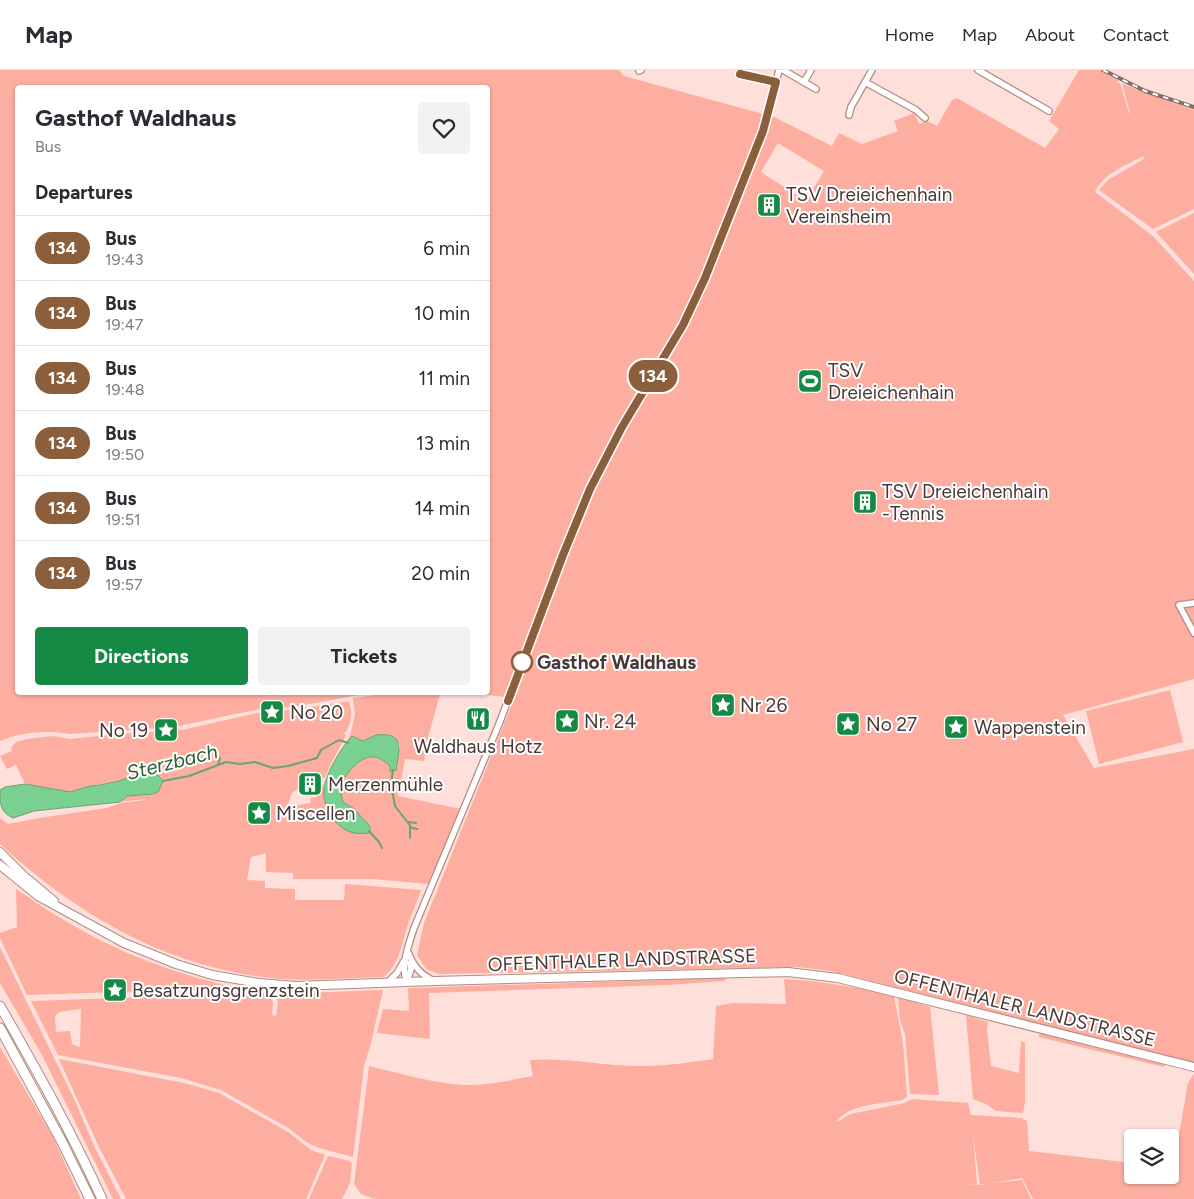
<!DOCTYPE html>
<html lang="en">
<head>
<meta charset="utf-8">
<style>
	:root { --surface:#fff; --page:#f2f2f3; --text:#2b2b33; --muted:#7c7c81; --line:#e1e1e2; --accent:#148a44 }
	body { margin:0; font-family:Figtree,sans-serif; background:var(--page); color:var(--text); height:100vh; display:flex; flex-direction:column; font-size:19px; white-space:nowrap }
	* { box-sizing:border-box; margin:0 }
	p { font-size:16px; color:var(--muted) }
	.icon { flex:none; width:28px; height:28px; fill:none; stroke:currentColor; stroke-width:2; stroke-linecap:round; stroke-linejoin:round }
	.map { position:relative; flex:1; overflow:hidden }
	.details { position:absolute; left:15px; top:15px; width:475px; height:610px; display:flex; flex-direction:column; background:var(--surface); border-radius:5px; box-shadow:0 1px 4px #0004 }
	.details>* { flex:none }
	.badge { padding:0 10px; border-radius:16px; font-size:18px; line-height:32px }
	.controls { position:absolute; left:1124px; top:1059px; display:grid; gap:10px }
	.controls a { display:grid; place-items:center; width:55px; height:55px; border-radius:5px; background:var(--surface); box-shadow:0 1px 4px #0004; font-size:25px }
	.map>.badge { position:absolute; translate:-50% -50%; box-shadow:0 0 0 2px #fff }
	h2 { padding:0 20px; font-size:19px; line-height:45px }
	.round { display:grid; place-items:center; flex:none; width:52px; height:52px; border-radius:5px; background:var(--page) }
	.head { display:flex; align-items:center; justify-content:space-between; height:85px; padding:0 20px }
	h1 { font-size:24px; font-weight:700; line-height:38px }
	.primary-button { display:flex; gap:10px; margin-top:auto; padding:10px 20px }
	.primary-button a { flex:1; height:58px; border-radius:5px; background:var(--accent); color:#fff; font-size:20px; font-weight:700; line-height:58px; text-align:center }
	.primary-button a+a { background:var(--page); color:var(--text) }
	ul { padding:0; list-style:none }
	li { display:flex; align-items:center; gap:15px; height:65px; padding:0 20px; border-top:1px solid var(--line) }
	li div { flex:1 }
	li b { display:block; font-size:19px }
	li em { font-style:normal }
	li .badge { min-width:55px; font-weight:700; text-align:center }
	header { display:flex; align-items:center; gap:30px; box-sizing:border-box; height:70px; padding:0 25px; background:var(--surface); border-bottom:1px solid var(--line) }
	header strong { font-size:24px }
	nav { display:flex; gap:28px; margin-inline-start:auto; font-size:18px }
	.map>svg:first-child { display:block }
	.built { fill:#f5d0c9 }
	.green { fill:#fdaea0; fill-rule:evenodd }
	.water { fill:#7ad090; stroke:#6ba375 }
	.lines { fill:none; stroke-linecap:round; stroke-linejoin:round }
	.stream { stroke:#6ba375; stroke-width:2 }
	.minor-casing { stroke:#b08c85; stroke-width:8 }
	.major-casing { stroke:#b08c85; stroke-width:10 }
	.highway-casing { stroke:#b08c85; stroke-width:11 }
	.minor { stroke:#fff; stroke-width:5.5 }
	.major { stroke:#fff; stroke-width:8 }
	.highway { stroke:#fff; stroke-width:9 }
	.rail-casing { stroke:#846f6b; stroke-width:4 }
	.rail { stroke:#fff; stroke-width:2; stroke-dasharray:5.5; stroke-linecap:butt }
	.line-casing { stroke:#fff; stroke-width:11 }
	.line { stroke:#8b5e3c; stroke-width:8 }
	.stop-dot { fill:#fff; stroke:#8b5e3c; stroke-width:2.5 }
	.labels { text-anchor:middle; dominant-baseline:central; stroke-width:4; stroke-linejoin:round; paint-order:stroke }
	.poi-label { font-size:19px; fill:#483936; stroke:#fff; text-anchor:start }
	.stop-label { font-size:19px; font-weight:bold; fill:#483936; stroke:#fff; text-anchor:start }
	.street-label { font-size:19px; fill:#483936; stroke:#fff }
	.water-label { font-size:20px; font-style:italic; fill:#256137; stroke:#fff }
</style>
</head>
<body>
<header>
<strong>Map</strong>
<nav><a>Home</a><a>Map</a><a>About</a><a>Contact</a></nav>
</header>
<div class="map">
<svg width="1194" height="1129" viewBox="0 0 1194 1129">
	<rect width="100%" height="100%" fill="#ffdfd9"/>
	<path class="built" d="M1124,9l30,13 40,13v5l-72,-26z"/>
	<path class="green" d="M0,0h619l5,6 150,41 58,29 7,-13 23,11 36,-13 -4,-10 20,-8 5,11 8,-3 10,5 15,-26 5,-2 88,50 14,-19 -10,-8 30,-51h21l18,10 -1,2 3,1 9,30h1l-8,-29 72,26v99l-41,20 -54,-39 9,-10 36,-21 -1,-3c-16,9 -41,18 -48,36l58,44 41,45v398l-131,36 31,53 100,-19v314l-363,-92 -33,-4 -359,7 -13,-5 -9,-14 7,-32 88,-219 -8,-7 -34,-4 18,-1v-604h-470v604l352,1 -77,14 -33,2 -86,18 -105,7c-24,-4 -47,-2 -69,7zM778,73l46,28 -18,30 -45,-29z
		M1194,143v61l-38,-42z
		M1170,620l13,52 -84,22 -13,-53z
		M399,622l41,2 -14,51 -2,16 -19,-2 -7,37 63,13 -33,75 -55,-5h-80v-6l-27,-1v-19l-15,4 -4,23 18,1v7l30,1v11h49l1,-16 76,6c-4,12 -9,23 -13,34 -6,19 -8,39 -24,53 -34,1 -69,4 -103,2 -109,-9 -202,-62 -281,-135v-26l8,6 31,-6 68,-10 13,-5 26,-3 -1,-1 -25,3 6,-6 27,-2 5,-2 5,-11 -2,-5 -24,-2 -18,7 -29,5 -20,6 -41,-7 -4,-1 -9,-19 -9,4 -7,-13 12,-5 -1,-3 5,-6 11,-3 25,-3 17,3 61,-6 52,-3 80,-18 29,-2 58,-9c3,12 4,22 -5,33l2,1c-7,15 -16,28 -21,43l-9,-2 -16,8 -1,4 -7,5 -5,14 24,-4 -1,-5 7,-1 7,-13 2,22 16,21 12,6h16l-18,-25 -9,-6c-6,-25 4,-29 22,-45 14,0 20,4 31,13l4,-26 -10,-9h-14l-13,6 -11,-5 -3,3 6,-24 -2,-17z
		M16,819c25,17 51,34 78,48 44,23 94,40 143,51l-210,7 -27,-57v-5l17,-6z
		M0,877l75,154 20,47 26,51h-8l-71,-144 -42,-72z
		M700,908h25v3l-58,4 -238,8 1,46 -53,-6 6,-24 26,2 -1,-23 257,-8z
		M784,909c38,2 73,8 110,17l9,47 4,54 -5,3c-22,4 -53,4 -66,22l5,-2 9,-6 55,-11 7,-4 56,4 3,12 50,3 6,3 2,30 103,12v12h38v-7h3l15,-85 6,-9v125h-161l-11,-21 -42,7 -7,-50 4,49 -14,2 59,-6 9,19h-656l-14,-5 -7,-10 15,-118c30,7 63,17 95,19 23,1 47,-5 69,-9l-3,-16c39,-3 76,7 115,6 23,0 46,-4 68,-7l3,-53 17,-3 53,1z
		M383,920l-12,53 -7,23 -11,91 -34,-9 -13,-6 -16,-13 -69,-39 -40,-12 -123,-23 -27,-54 231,-8 8,2 3,8 -1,12 4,1 2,-13 -2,-9zM81,939l-1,37 -1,1 -7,-3 -2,-13 -14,1 -1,-16 4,-4z
		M898,927l32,10 9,88 -29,-1 -5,-60 -5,-14z
		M966,945l22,7 -1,8 4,36 28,7 2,-32 4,2v59l-2,11 -27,-2 -10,-7 -13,-5z
		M1040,962l125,30 -1,5 -125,-30z
		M0,977l53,90 28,62h-81z
		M59,989l125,24 35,10 69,39 23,18 14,5 -19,44h-180l-27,-52z
		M328,1086l22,5 2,3 -2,19 -8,16h-33z"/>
	<path class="water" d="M376,665c30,-3 23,14 20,35l-6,2v-6c-17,-16 -29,-9 -42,7 -2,3 -5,6 -7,10 -2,6 1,13 2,19l10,6 17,18v7c-5,0 -11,1 -16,0 -22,-5 -36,-33 -28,-53 5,-15 14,-29 23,-41l3,-3 11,5z
		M148,703c8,0 11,1 15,8l-5,11 -5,2 -26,2 -7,6 -86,9 -21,7c-13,-6 -13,-14 -13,-28l5,-3 20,-3 45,8 20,-6 10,-1 19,-4 18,-7z"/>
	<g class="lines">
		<path class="stream" d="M218,695l2,-7
			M393,700l-2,14 4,22 17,22 5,1
			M163,711l26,-5 37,-14 14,2 15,-2 18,6 15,-2 29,-8 4,-8 18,-10 9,3
			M408,752l8,1
			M410,756v12
			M369,761l10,11 3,6"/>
		<defs>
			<path id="minor" d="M783,0l33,19
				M978,0l71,41
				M639,1l2,-1
				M740,4l37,8
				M804,12l7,-12
				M865,12l51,28 9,8
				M849,45l2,-8 21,-37
				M1194,533l-15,2 15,28
				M408,882c6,15 12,22 26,29
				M407,912c-7,-16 2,-38 7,-54l85,-204 64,-169 27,-66 32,-62 61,-102 22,-47 58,-147 16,-61
				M407,912l4,-13 -1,-6
				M387,913l10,-10 7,-12"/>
			<path id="major" d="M0,782l24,24 30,25
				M0,795l38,31 86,47 52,21 36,11 47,8 37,3 138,-5 354,-9 50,6 356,89"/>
			<path id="highway" d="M0,936c36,63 72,127 102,193
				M0,958l62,114 28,57"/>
		</defs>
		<use href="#minor" class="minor-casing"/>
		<use href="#major" class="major-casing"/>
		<use href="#highway" class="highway-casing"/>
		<use href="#minor" class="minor"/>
		<use href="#major" class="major"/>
		<use href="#highway" class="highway"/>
		<defs>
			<path id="rail" d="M1103,0l42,21 49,16"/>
		</defs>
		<use href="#rail" class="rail-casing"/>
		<use href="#rail" class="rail"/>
	</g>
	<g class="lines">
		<defs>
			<path id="line" d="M508,631l55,-146 27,-66 32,-62 61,-102 22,-47 58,-147 13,-49 -36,-8"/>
		</defs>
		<use href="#line" class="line-casing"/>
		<use href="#line" class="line"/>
	</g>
	<defs>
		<symbol id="building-square" viewBox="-11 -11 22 22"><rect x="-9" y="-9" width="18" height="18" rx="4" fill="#148a44" stroke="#fff"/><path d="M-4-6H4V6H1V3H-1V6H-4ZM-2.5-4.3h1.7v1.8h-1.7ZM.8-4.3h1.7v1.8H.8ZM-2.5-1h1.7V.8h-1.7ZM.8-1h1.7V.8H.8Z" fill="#fff"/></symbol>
		<symbol id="stadium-square" viewBox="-11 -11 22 22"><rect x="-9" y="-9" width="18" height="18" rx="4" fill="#148a44" stroke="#fff"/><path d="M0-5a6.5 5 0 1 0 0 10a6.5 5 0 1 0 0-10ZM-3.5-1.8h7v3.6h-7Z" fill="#fff"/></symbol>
		<symbol id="sight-square" viewBox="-11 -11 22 22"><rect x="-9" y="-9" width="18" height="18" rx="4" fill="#148a44" stroke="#fff"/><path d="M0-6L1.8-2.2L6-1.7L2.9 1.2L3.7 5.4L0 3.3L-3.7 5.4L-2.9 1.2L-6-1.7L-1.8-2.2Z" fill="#fff"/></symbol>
		<symbol id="restaurant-square" viewBox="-11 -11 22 22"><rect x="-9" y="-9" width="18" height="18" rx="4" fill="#148a44" stroke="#fff"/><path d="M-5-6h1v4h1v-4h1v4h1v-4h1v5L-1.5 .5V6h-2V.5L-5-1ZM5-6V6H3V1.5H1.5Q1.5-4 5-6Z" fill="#fff"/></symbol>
	</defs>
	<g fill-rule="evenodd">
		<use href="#building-square" x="755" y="121" width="28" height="28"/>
		<use href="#stadium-square" x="796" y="297" width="28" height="28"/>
		<use href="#building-square" x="851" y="418" width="28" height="28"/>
		<use href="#sight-square" x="709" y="621" width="28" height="28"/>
		<use href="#sight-square" x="258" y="628" width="28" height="28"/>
		<use href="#restaurant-square" x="464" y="635" width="28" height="28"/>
		<use href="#sight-square" x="553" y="637" width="28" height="28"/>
		<use href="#sight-square" x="834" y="640" width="28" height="28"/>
		<use href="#sight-square" x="942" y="643" width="28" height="28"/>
		<use href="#sight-square" x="152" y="646" width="28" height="28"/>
		<use href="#building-square" x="296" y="700" width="28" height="28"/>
		<use href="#sight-square" x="245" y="729" width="28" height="28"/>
		<use href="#sight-square" x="101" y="906" width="28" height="28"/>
	</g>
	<circle class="stop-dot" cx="522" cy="592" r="10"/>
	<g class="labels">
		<g class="poi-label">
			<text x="786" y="124">TSV Dreieichenhain<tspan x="786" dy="22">Vereinsheim</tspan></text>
			<text x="828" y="300">TSV<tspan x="828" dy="22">Dreieichenhain</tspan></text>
			<text x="882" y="421">TSV Dreieichenhain<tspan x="882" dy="22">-Tennis</tspan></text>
			<text x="740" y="635">Nr 26</text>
			<text x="290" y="642">No 20</text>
			<text x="584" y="651">Nr. 24</text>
			<text x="866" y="654">No 27</text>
			<text x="974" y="657">Wappenstein</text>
			<text x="148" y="660" text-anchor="end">No 19</text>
			<text x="478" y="676" text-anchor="middle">Waldhaus Hotz</text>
			<text x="328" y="714">Merzenmühle</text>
			<text x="276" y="743">Miscellen</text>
			<text x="132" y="920">Besatzungsgrenzstein</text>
		</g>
		<g class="stop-label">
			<text x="537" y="592">Gasthof Waldhaus</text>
		</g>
		<g class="street-label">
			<text transform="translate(622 890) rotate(-2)">OFFENTHALER LANDSTRASSE</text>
			<text transform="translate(1025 938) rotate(14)">OFFENTHALER LANDSTRASSE</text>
		</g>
		<g class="water-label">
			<text transform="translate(172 692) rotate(-14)">Sterzbach</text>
		</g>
	</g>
</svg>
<div class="controls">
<a><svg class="icon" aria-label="layers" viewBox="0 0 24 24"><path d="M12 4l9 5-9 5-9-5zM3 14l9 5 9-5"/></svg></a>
</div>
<b class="badge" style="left:653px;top:306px;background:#8b5e3c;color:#fff">134</b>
<section class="details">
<div class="head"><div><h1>Gasthof Waldhaus</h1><p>Bus</p></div><a class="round"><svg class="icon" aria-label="heart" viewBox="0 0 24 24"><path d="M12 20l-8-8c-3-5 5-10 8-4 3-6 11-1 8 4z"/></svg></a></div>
<h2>Departures</h2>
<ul>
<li><span class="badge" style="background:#8b5e3c;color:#fff">134</span><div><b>Bus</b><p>19:43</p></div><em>6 min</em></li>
<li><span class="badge" style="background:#8b5e3c;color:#fff">134</span><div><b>Bus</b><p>19:47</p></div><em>10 min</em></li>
<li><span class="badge" style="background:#8b5e3c;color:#fff">134</span><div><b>Bus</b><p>19:48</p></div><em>11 min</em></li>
<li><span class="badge" style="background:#8b5e3c;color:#fff">134</span><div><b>Bus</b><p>19:50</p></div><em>13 min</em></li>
<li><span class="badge" style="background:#8b5e3c;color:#fff">134</span><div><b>Bus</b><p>19:51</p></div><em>14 min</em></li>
<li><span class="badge" style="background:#8b5e3c;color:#fff">134</span><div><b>Bus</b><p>19:57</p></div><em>20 min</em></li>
</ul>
<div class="primary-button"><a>Directions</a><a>Tickets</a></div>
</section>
</div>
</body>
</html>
